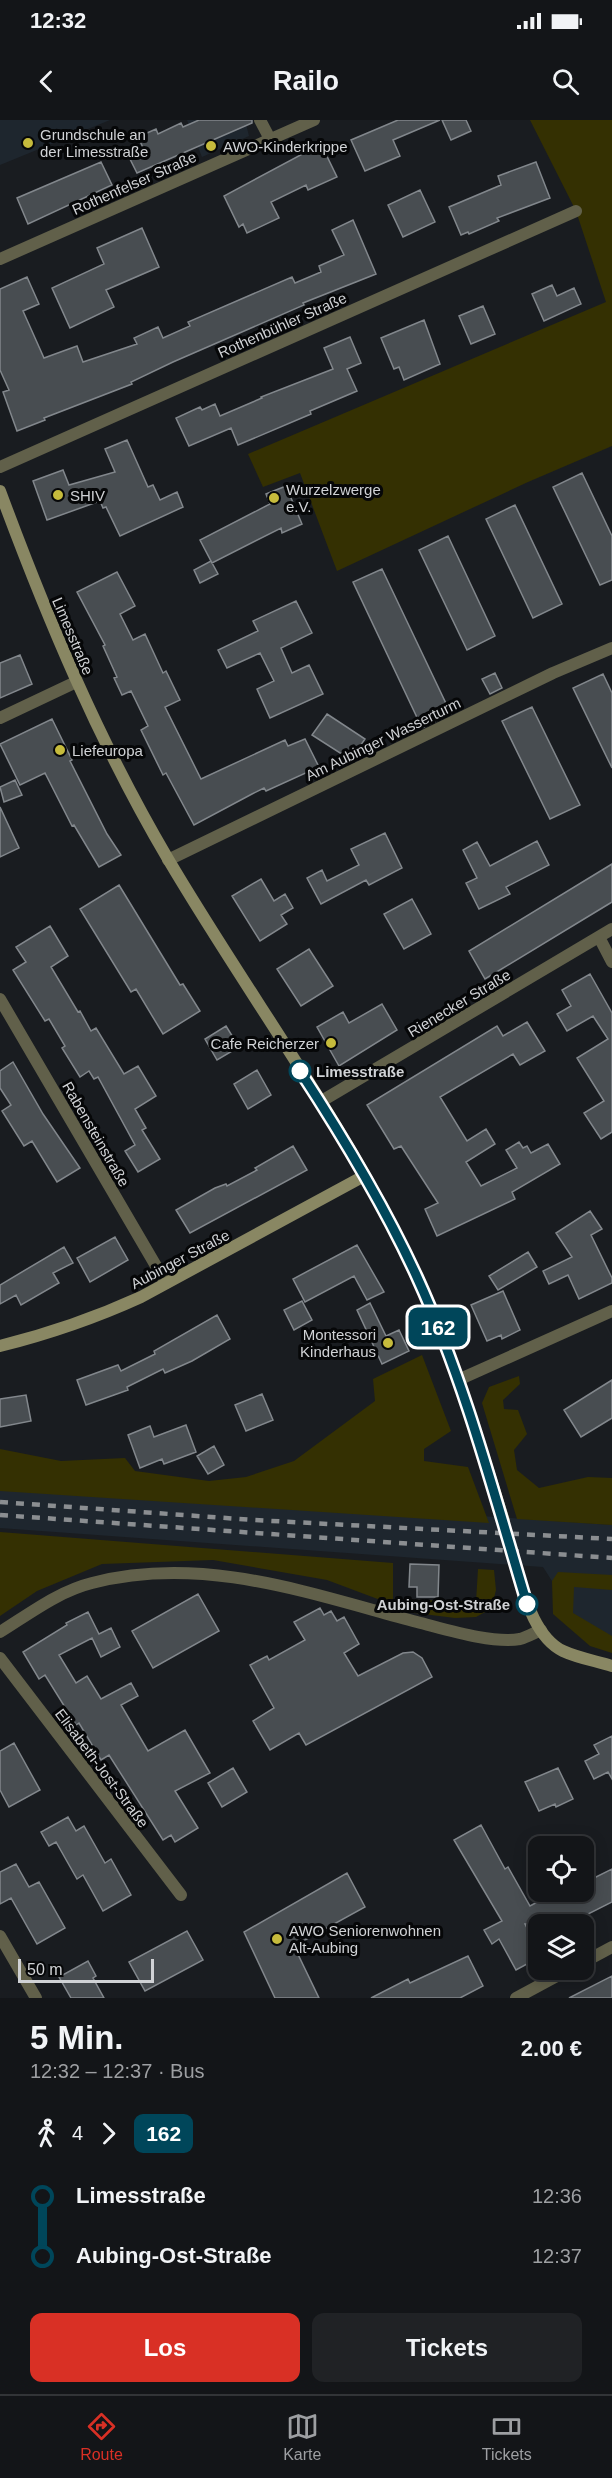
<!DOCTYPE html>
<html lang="de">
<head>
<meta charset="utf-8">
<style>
	:root { --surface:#131518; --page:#202225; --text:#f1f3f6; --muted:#9d9fa2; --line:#323437; --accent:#d93025 }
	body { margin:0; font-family:Arial,sans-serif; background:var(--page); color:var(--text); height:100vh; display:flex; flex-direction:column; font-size:22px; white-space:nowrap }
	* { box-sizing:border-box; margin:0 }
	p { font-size:20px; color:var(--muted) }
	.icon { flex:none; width:33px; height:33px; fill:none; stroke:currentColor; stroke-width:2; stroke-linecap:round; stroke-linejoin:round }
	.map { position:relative; height:1878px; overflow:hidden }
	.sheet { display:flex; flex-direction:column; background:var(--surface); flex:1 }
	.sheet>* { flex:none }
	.badge { padding:0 12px; border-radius:9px; font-size:21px; line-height:39px }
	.fabs { position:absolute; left:528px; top:1716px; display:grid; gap:12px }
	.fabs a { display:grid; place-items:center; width:66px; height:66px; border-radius:12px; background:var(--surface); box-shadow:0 3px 15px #0003,0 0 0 2px var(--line); font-size:30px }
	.scale { position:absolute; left:18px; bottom:15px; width:136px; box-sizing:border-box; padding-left:6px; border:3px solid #d0d2d5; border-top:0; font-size:16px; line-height:21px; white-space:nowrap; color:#d0d2d5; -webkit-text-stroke:4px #060708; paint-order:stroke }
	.map>.badge { position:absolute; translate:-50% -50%; box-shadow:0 0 0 3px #fff }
	.legs { display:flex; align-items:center; gap:9px; height:66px; padding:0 30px; font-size:20px }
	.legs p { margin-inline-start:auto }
	.summary { display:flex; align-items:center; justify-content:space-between; height:102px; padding:0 30px }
	h1 { font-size:33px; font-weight:800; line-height:45px }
	.cta { display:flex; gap:12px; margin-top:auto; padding:12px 30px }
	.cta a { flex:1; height:69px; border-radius:12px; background:var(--accent); color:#fff; font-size:24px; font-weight:800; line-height:69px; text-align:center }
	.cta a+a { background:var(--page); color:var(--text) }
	ul { padding:0 30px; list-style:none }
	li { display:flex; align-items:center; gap:21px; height:60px; font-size:22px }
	li i { display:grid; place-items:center; width:9px; height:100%; margin:0 8px; background:currentColor }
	li i::after { content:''; width:15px; height:15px; margin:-8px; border:4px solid; border-radius:50%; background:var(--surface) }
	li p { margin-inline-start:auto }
	li:first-child i { background:linear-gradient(#0000 50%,currentColor 0) }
	li:last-child i { background:linear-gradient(currentColor 50%,#0000 0) }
	.status { display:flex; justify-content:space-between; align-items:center; height:42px; padding:0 30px; background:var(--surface); direction:ltr }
	.status svg { height:16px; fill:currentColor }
	header { display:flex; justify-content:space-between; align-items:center; height:78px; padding:0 30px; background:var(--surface); font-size:27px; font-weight:800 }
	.dock { display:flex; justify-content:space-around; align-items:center; height:84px; border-top:2px solid var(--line); background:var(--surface); font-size:16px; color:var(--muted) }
	.dock a { display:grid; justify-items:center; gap:3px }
	.dock .current { color:var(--accent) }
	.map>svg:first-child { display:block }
	.built { fill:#1e262e }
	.green { fill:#343002 }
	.building { fill:#484d51; stroke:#82878c; stroke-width:1.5 }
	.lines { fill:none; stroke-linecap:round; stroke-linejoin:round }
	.secondary-tunnel { stroke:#34373b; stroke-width:12; stroke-dasharray:12 6; stroke-linecap:butt }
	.street { stroke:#61604a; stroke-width:12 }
	.secondary { stroke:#898763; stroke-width:12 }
	.rail { stroke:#8b8e91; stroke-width:4.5; stroke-dasharray:8 8; stroke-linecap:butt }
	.line-1-casing { stroke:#fff; stroke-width:14 }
	.line-1 { stroke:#00465a; stroke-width:9 }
	.poi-dot { fill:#c6bb3c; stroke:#060708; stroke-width:2 }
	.stop-1-dot { fill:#fff; stroke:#00465a; stroke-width:3 }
	.labels { text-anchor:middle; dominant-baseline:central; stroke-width:6; stroke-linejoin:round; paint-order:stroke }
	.poi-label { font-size:15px; fill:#d0d2d5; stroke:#060708; text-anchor:start }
	.street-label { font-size:15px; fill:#d0d2d5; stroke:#060708 }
	.stop-label { font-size:15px; font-weight:bold; fill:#d0d2d5; stroke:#060708; text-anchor:start }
</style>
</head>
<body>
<div class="status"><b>12:32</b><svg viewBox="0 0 49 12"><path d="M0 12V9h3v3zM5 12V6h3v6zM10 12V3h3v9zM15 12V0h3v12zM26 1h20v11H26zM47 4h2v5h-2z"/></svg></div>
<header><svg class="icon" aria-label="back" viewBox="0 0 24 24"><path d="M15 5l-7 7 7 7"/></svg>Railo<svg class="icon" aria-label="search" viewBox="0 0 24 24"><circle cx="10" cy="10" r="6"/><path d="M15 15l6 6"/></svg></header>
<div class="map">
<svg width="612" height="1878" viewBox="0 0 612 1878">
	<rect width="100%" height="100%" fill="#191c20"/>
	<path class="built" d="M0,0h110l-110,45z
		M187,0h58l4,16 -47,21z
		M0,1363l612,42v126l-49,-39 -11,-31 -9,-14 -543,-39z"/>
	<path class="green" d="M530,0h82v326l-84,36 -191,89 -37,-98 -37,14 -15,-33 358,-152 -30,-91z
		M422,1235l29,76 -27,18v12l44,6 21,56 -489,-32v-42l61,12 64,-3 10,13 74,10 37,-4 48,-16 81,-60 -2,-22z
		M519,1256l1,8 -17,16 1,9 14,1 9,24 -13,16 3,20 22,18 49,-11 24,1v47l-95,-6 -35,-116 7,-16z
		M0,1412l393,31v36l83,3 2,-33 16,1 2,20 -3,12 -6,9 -11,6 -21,1 -40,-5 -88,-33 -114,-20 -111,4 -65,27 -37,25z
		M558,1452l54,3v15l-38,-3 -1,26 39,23v17l-22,-7 -37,-32 -1,-33z"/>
	<path class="building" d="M199,0h53v3l-115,50 -7,-14 15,-7 -7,-15 18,-8 2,5 23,-11 2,4z
		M398,0h42l-47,20 7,16 -35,15 -14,-31z
		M442,0h24l5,11 -20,9z
		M321,24l16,33 -29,13 -2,-5 -35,17 8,16 -32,15 -4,-9 -4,3 -15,-31z
		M101,42l11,23 -84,39 -11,-26z
		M536,42l14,36 -53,20 2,3 -30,13 -1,-2 -7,3 -12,-28 52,-22 -3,-9z
		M420,70l15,32 -32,15 -15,-32z
		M353,100l23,54 -73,29 1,2 -131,57 -42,20 1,2 -88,34 1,2 -28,11 -14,-39 6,-2 -9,-20v-81l27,-12 12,27 -16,7 21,47 33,-12 6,16 54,-18 -3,-6 24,-11 5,11 27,-12 -2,-4 104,-45 3,6 26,-11 -2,-6 25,-11 -12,-25z
		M142,108l17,39 -53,23 8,17 -44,21 -18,-40 52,-24 -7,-16z
		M552,165l5,11 17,-8 7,16 -37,17 -12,-27z
		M483,186l12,28 -24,10 -12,-28z
		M424,200l16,44 -36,16 -5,-13 -5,2 -13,-31z
		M350,217l11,26 -14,6 10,22 -47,20 1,3 -73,31 -7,-17 -42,18 -13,-28 24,-11 2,3 13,-6 5,12 42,-18 -1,-1 72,-28 -9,-21z
		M127,320l21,47 5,-2 7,15 17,-8 6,15 -63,29 -14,-29 -3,1 -3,-7 -53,19 -14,-39 30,-11 6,15 46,-13 -10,-23z
		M582,353l30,63v44l-12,5 -47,-98z
		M286,366l16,38 -20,9 -1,-5 -69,35 -12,-23 70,-36 -4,-10z
		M515,385l47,99 -29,14 -47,-99z
		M448,416l47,100 -28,14 -48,-100z
		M211,441l7,13 -18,9 -6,-13z
		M382,449l69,145 -29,14 -69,-146z
		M117,452l18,34 -15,8 13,26 12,-6 18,39 3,-2 14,29 -15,7 36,72 84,-39 3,6 17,-7 14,28 -53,24 -2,-3 -12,6 -58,31 -28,-52 -3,2 -22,-45 7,-4 -17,-35 -9,4 -8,-17 3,-1 -14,-31 2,-1 -28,-53z
		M296,481l16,32 -31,15 11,25 17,-8 14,29 -53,24 -13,-29 17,-8 -14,-28 -33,15 -9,-18 40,-19 -5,-10z
		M20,535l12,29 -32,14v-35z
		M495,553l7,15 -12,6 -8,-15z
		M603,554l9,19v75l-39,-80z
		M532,587l48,98 -30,14 -48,-98z
		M327,594l38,25 -14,21 -39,-25z
		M52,599l20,41 -2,1 37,73 14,21 -22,12 -25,-42 -2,1 -27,-53 -25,12 -20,-41z
		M15,660l7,15 -18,7 -4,-15z
		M0,687l19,41 -19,9z
		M385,713l17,35 -33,17 -3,-5 -45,24 -14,-26 15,-8 5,11 32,-16 -8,-16z
		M537,721l12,24 -43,22 4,7 -31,15 -13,-26 11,-5 -14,-28 14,-8 13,24z
		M612,744v38l-127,77 -16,-28z
		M261,759l13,22 11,-7 8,14 -12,7 6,9 -27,17 -28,-45z
		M119,765l61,100 3,-1 17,27 -37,23 -27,-45 -5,3 -51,-83z
		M412,779l19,35 -27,15 -20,-35z
		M50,806l18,30 -17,11 27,45 2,-1 11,20 5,-3 28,46 14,-8 18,30 -21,13 11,19 -4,2 18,29 -22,13 -13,-21 10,-6 -37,-68 -4,2 -5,-8 -9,6 -18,-29 3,-2 -16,-27 -4,2 -32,-51 13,-8 -10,-15z
		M309,829l24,37 -32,20 -24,-37z
		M590,854l22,39v119l-11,7 -17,-26 20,-12 -27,-43 31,-19 -15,-23 -26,15 -10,-17 14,-8 -9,-16z
		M382,884l15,26 -58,36 -22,-39 26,-15 6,11z
		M527,902l18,29 -25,14 -7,-11 -73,43 27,44 19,-12 9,15 -29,18 15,24 36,-18 -11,-18 13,-8 4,6 4,-2 4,7 17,-9 12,20 -48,28 3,7 -78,37 -12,-27 13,-6 -37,-57 -7,3 -27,-44 130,-79 6,10z
		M226,906l13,21 -22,13 -12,-21z
		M13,942l30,52 37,54 -23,14 -25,-41 -8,5 -22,-35 9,-6 -11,-17v-17z
		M257,950l14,25 -23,14 -14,-25z
		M293,1026l14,24 -117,63 -14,-23 39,-22 11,-4 1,2 30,-16 -2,-2z
		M590,1091l12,18 -11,6 21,43v5l-33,16 -11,-24 -19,9 -6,-13 29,-14 -16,-24z
		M115,1117l13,23 -38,22 -13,-24z
		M357,1125l27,47 -17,8 -13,-24 -49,26 -12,-23z
		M64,1127l9,16 -20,10 6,10 -38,22 -5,-10 -16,9v-19z
		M528,1132l9,15 -39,23 -9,-14z
		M503,1171l17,39 -18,9 -1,-4 -14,6 -16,-36z
		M302,1181l10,19 -18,10 -10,-20z
		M370,1183l16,33 13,-6 10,21 -27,13 -25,-54z
		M217,1195l13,24 -38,22 -27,12 -2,-4 -36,18 1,3 -42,15 -9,-25 41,-15 3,6 34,-17 -1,-3z
		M612,1260v38l-31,19 -17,-27z
		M262,1274l11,26 -27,11 -11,-26z
		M26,1275l5,26 -31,6v-28z
		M186,1305l10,27 -32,12 -2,-5 -22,9 -12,-33 22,-9 4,11z
		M214,1326l10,19 -16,9 -11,-18z
		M410,1444l29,1 -1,32h-21v-10h-8z
		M198,1474l21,37 -66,37 -21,-37z
		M320,1488l4,7 7,-4 6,10 7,-4 15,27 -15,9 14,23 45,-23 10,-1 9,6 10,19 -126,68 -7,-12 -29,17 -17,-29 21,-13 -24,-43 17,-9 2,4 36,-20 -11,-18z
		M88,1492l11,22 12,-6 9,19 -19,10 -9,-19 -33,17 17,28 11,-7 14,23 30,-16 7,13 -17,9 27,46 37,-21 25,43 -35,18 23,37 -23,14 -4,-7 -8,5 -54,-85 -8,5 -22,-37 -3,2 -31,-50 -6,4 -16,-27 44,-27 -1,-2z
		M612,1616v43l-4,-7 -14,7 -9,-18 14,-7 -5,-9z
		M14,1623l26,47 -31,17 -9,-17v-39z
		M233,1648l14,24 -25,15 -14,-24z
		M558,1648l15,31 -17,8 -1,-3 -16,7 -14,-29z
		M68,1697l8,14 8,-5 21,37 6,-4 20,36 -28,16 -20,-36 -6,4 -21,-37 -7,4 -8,-14z
		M481,1705l24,44 3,-2 22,39 26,-14h28v-12l10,-5 2,2 16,-8v33l-32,16 3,6h-58l13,26v8l-22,12 -17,-31 -7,5 -8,-14 18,-9 -48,-81z
		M16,1744l13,23 10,-5 26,46 -28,16 -26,-46 -11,6v-32z
		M347,1753l18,34 -71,39 25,52h-44l-31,-66z
		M187,1811l16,29 -58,31 -16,-29z
		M468,1836l15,30 -23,12h-89l37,-19 2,4z
		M88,1841l8,15 -3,2 11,20h-33l-12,-21z
		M612,1856v22h-43z"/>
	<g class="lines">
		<path class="secondary-tunnel" d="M504,1401l13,51"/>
		<path class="street" d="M260,0l10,19
			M0,139l314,-139
			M0,347l576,-256
			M0,598l76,-36
			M168,740l385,-187 59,-25
			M599,817l13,25
			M0,879l166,284
			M320,982l292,-173
			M458,1260l154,-69
			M0,1512c29,-18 59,-41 92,-49 111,-29 219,11 325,39 28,7 75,22 103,17 7,-2 14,-6 21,-9
			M0,1538l181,237
			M0,1816l36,62
			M584,1842l28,-15
			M516,1878l52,-28"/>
		<path class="secondary" d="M0,371c47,127 99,251 168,368 82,139 181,270 249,417 36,79 61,163 87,245
			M0,1226c48,-12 95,-28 141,-49l223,-121
			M517,1452c8,26 19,66 46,79 15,7 33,10 49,15"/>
		<path class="rail" d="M0,1382l254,18 358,19
			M0,1395l612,43"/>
	</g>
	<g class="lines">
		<defs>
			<path id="line-1" d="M300,951c43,66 84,134 117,206 48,105 77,217 110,327"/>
		</defs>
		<use href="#line-1" class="line-1-casing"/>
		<use href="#line-1" class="line-1"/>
	</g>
	<g class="poi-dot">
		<circle cx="28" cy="23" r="6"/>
		<circle cx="211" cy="26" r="6"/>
		<circle cx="58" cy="375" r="6"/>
		<circle cx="274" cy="378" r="6"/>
		<circle cx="60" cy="630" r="6"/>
		<circle cx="331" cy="923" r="6"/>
		<circle cx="388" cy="1223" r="6"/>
		<circle cx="277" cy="1819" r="6"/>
	</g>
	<g class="stop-1-dot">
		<circle cx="300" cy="951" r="10"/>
		<circle cx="527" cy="1484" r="10"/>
	</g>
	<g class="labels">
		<g class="poi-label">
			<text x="40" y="14">Grundschule an<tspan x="40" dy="17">der Limesstraße</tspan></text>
			<text x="223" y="26">AWO-Kinderkrippe</text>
			<text x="286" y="369">Wurzelzwerge<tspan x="286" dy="17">e.V.</tspan></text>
			<text x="70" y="375">SHIV</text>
			<text x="72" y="630">Liefeuropa</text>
			<text x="319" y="923" text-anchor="end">Cafe Reicherzer</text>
			<text x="376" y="1214" text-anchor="end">Montessori<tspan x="376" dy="17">Kinderhaus</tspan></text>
			<text x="289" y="1810">AWO Seniorenwohnen<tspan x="289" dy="17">Alt-Aubing</tspan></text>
		</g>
		<g class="street-label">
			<text transform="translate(134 63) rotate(-24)">Rothenfelser Straße</text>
			<text transform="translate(282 205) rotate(-24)">Rothenbühler Straße</text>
			<text transform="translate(73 516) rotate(67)">Limesstraße</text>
			<text transform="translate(383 619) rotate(-26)">Am Aubinger Wasserturm</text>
			<text transform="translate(459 883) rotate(-31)">Rienecker Straße</text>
			<text transform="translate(96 1014) rotate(60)">Rabensteinstraße</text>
			<text transform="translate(180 1139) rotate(-28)">Aubinger Straße</text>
			<text transform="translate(102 1648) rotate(53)">Elisabeth-Jost-Straße</text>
		</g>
		<g class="stop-label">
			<text x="316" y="951">Limesstraße</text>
			<text x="510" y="1484" text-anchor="end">Aubing-Ost-Straße</text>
		</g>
	</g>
</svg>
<div class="fabs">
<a><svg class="icon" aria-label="locate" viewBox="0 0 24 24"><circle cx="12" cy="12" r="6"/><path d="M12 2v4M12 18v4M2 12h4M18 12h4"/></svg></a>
<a><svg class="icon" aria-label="layers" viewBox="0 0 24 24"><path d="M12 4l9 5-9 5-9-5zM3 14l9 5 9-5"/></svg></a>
</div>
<div class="scale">50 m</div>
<b class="badge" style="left:438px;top:1207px;background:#00465a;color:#fff">162</b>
</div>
<section class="sheet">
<div class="summary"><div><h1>5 Min.</h1><p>12:32 – 12:37 · Bus</p></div><b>2.00 €</b></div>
<div class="legs"><svg class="icon" aria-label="walk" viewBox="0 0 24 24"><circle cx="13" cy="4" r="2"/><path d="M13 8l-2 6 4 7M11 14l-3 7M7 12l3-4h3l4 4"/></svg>4<svg class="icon" aria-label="forward" viewBox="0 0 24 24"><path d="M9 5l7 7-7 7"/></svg><b class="badge" style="background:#00465a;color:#fff">162</b></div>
<ul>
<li><i style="color:#00465a"></i><b>Limesstraße</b><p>12:36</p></li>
<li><i style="color:#00465a"></i><b>Aubing-Ost-Straße</b><p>12:37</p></li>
</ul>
<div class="cta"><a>Los</a><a>Tickets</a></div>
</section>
<nav class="dock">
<a class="current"><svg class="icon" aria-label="directions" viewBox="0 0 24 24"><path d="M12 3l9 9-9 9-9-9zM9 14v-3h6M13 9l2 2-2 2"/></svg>Route</a>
<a><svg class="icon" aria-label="map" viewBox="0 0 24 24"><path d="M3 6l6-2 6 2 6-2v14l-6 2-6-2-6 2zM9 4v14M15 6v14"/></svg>Karte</a>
<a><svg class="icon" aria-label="tickets" viewBox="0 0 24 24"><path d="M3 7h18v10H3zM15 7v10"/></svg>Tickets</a>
</nav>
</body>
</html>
